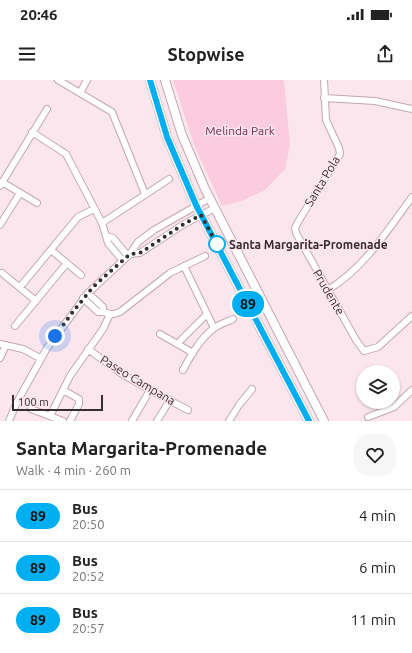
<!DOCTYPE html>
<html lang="en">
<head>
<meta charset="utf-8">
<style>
	:root { --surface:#fff; --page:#f6f6f6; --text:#222; --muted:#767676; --line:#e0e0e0 }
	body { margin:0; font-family:Ubuntu,sans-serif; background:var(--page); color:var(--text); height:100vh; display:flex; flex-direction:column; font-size:15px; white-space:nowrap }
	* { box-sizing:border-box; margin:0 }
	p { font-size:13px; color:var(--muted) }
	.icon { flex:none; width:22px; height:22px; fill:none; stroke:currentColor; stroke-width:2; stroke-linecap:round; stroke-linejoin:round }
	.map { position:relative; height:341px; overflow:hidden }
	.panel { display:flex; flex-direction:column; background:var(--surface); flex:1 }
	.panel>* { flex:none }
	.badge { padding:0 8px; border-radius:13px; font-size:14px; line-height:26px }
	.controls { position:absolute; left:356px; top:285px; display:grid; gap:8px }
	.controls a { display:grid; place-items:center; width:44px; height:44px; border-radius:50%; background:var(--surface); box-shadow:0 1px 3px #0004; font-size:20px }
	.scale { position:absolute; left:12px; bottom:10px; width:91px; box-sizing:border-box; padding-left:4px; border:2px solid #372d31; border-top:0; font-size:11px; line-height:14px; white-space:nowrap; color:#372d31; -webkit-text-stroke:3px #fce6ee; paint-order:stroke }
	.you { position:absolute; width:20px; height:20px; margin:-10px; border:3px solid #fff; border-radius:50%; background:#1a73e8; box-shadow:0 0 0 6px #1a73e833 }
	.map>.badge { position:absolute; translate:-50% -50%; box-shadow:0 0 0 2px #fff }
	.round { display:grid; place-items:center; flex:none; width:42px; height:42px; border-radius:16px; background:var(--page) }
	.summary { display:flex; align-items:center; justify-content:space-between; height:68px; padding:0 16px }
	h1 { font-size:19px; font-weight:700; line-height:30px }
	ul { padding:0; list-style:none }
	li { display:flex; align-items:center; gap:12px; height:52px; padding:0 16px; border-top:1px solid var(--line) }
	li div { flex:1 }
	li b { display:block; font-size:15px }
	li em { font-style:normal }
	li .badge { min-width:44px; font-weight:700; text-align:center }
	.status { display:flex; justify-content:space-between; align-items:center; height:28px; padding:0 20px; background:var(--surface); direction:ltr }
	.status svg { height:11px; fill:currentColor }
	header { display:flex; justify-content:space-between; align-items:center; height:52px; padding:0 16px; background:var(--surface); font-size:18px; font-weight:700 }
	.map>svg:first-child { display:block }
	.green { fill:#faccdd }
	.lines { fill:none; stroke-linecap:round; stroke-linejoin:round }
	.minor-casing { stroke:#c2a8b1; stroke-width:8 }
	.major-casing { stroke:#c2a8b1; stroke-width:10 }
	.minor { stroke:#fff; stroke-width:6 }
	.major { stroke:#fff; stroke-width:8 }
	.line-casing { stroke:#fff; stroke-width:9 }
	.line { stroke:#00aff2; stroke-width:6 }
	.walk { stroke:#372d31; stroke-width:4; stroke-dasharray:0 7.2 }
	.stop-dot { fill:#fff; stroke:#00aff2; stroke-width:2 }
	.labels { text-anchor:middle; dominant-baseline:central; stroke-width:3; stroke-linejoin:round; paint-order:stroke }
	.park-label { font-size:12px; fill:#71284a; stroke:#fce6ee }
	.street-label { font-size:12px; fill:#372d31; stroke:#fce6ee }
	.stop-label { font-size:12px; font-weight:bold; fill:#372d31; stroke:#fce6ee; text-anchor:start }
</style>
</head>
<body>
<div class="status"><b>20:46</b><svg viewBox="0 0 49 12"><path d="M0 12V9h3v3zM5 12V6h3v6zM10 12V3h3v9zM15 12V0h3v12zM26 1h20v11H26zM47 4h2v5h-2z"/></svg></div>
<header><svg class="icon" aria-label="menu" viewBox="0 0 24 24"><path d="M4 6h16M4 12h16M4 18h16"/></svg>Stopwise<svg class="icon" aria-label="share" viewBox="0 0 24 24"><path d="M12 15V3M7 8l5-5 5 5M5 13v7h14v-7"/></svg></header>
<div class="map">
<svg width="412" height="341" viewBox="0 0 412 341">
	<rect width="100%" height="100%" fill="#fce6ee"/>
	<path class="green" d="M173,0h111l6,65 -5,24 -20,21 -23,11 -20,5 -28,-61z"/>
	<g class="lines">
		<defs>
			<path id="minor" d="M58,0l54,32 33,82
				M324,0l2,40 13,28 1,6 -42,68 -3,6 1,5 60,107 8,11 14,-4 34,-31
				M80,13l7,-13
				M324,18l51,3 37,8
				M32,52l34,22 36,69 6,20 15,18
				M2,102l35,21
				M0,106l47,-77
				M102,143l67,-44
				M0,145l20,-32
				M106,156l7,2 15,18
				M51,170l30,25
				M130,174l10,-1 44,-29 31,-16
				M184,186l30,62
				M2,193l34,28
				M20,207l58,-70 16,-8
				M328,210c37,-23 59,-59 84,-93
				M88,213l15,14v5
				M83,218l15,14h5l7,2
				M15,246l52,-63
				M160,254l33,19
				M0,264l23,5 17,9
				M177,264l30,-30
				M88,269l34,25 28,16 38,20
				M0,278l6,-13
				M183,290c8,-15 17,-31 30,-41 6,-5 14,-7 20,-10
				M63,310l16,9v5l-9,17
				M31,329l32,12
				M50,336l20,-40 33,-47 7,-15h4l6,-2 50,-39 35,-17
				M368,337l26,-10 18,-17
				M9,341l8,-19 30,-54 41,-55 42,-39 8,-12 16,-12 56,-32
				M132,341l18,-31
				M157,341l13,-21
				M229,341l10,-16 13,-16"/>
			<path id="major" d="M150,0l17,57 29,68 113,216
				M165,0l17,55 23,54 119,232"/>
		</defs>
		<use href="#minor" class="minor-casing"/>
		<use href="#major" class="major-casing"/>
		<use href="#minor" class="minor"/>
		<use href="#major" class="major"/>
	</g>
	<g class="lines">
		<defs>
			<path id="line" d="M150,0l17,57 29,68 113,216"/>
		</defs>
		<use href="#line" class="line-casing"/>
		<use href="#line" class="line"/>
		<path class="walk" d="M55,256l17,-23 21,-26 37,-33 10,-1 44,-29 17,-9 19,35 -3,-6"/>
	</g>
	<circle class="stop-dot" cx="217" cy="164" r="8"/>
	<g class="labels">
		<g class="park-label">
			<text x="240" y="50">Melinda Park</text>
		</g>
		<g class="street-label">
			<text transform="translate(322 101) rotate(-59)">Santa Pola</text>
			<text transform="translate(329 212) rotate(60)">Prudente</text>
			<text transform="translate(138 300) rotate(31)">Paseo Campana</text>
		</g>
		<g class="stop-label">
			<text x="229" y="164">Santa Margarita-Promenade</text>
		</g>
	</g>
</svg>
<div class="controls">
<a><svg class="icon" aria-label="layers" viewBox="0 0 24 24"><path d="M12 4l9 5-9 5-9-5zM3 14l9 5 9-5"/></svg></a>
</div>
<div class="scale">100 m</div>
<div class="you" style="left:55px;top:256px"></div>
<b class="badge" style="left:248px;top:224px;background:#00aff2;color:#111">89</b>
</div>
<section class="panel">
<div class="summary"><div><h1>Santa Margarita-Promenade</h1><p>Walk · 4 min · 260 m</p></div><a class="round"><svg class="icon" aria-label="heart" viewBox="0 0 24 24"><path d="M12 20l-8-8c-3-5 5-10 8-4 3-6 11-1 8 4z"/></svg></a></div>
<ul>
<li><span class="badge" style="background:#00aff2;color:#111">89</span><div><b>Bus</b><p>20:50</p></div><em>4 min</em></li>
<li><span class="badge" style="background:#00aff2;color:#111">89</span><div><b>Bus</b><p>20:52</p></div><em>6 min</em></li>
<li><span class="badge" style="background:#00aff2;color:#111">89</span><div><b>Bus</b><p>20:57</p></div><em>11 min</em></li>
</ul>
</section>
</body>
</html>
